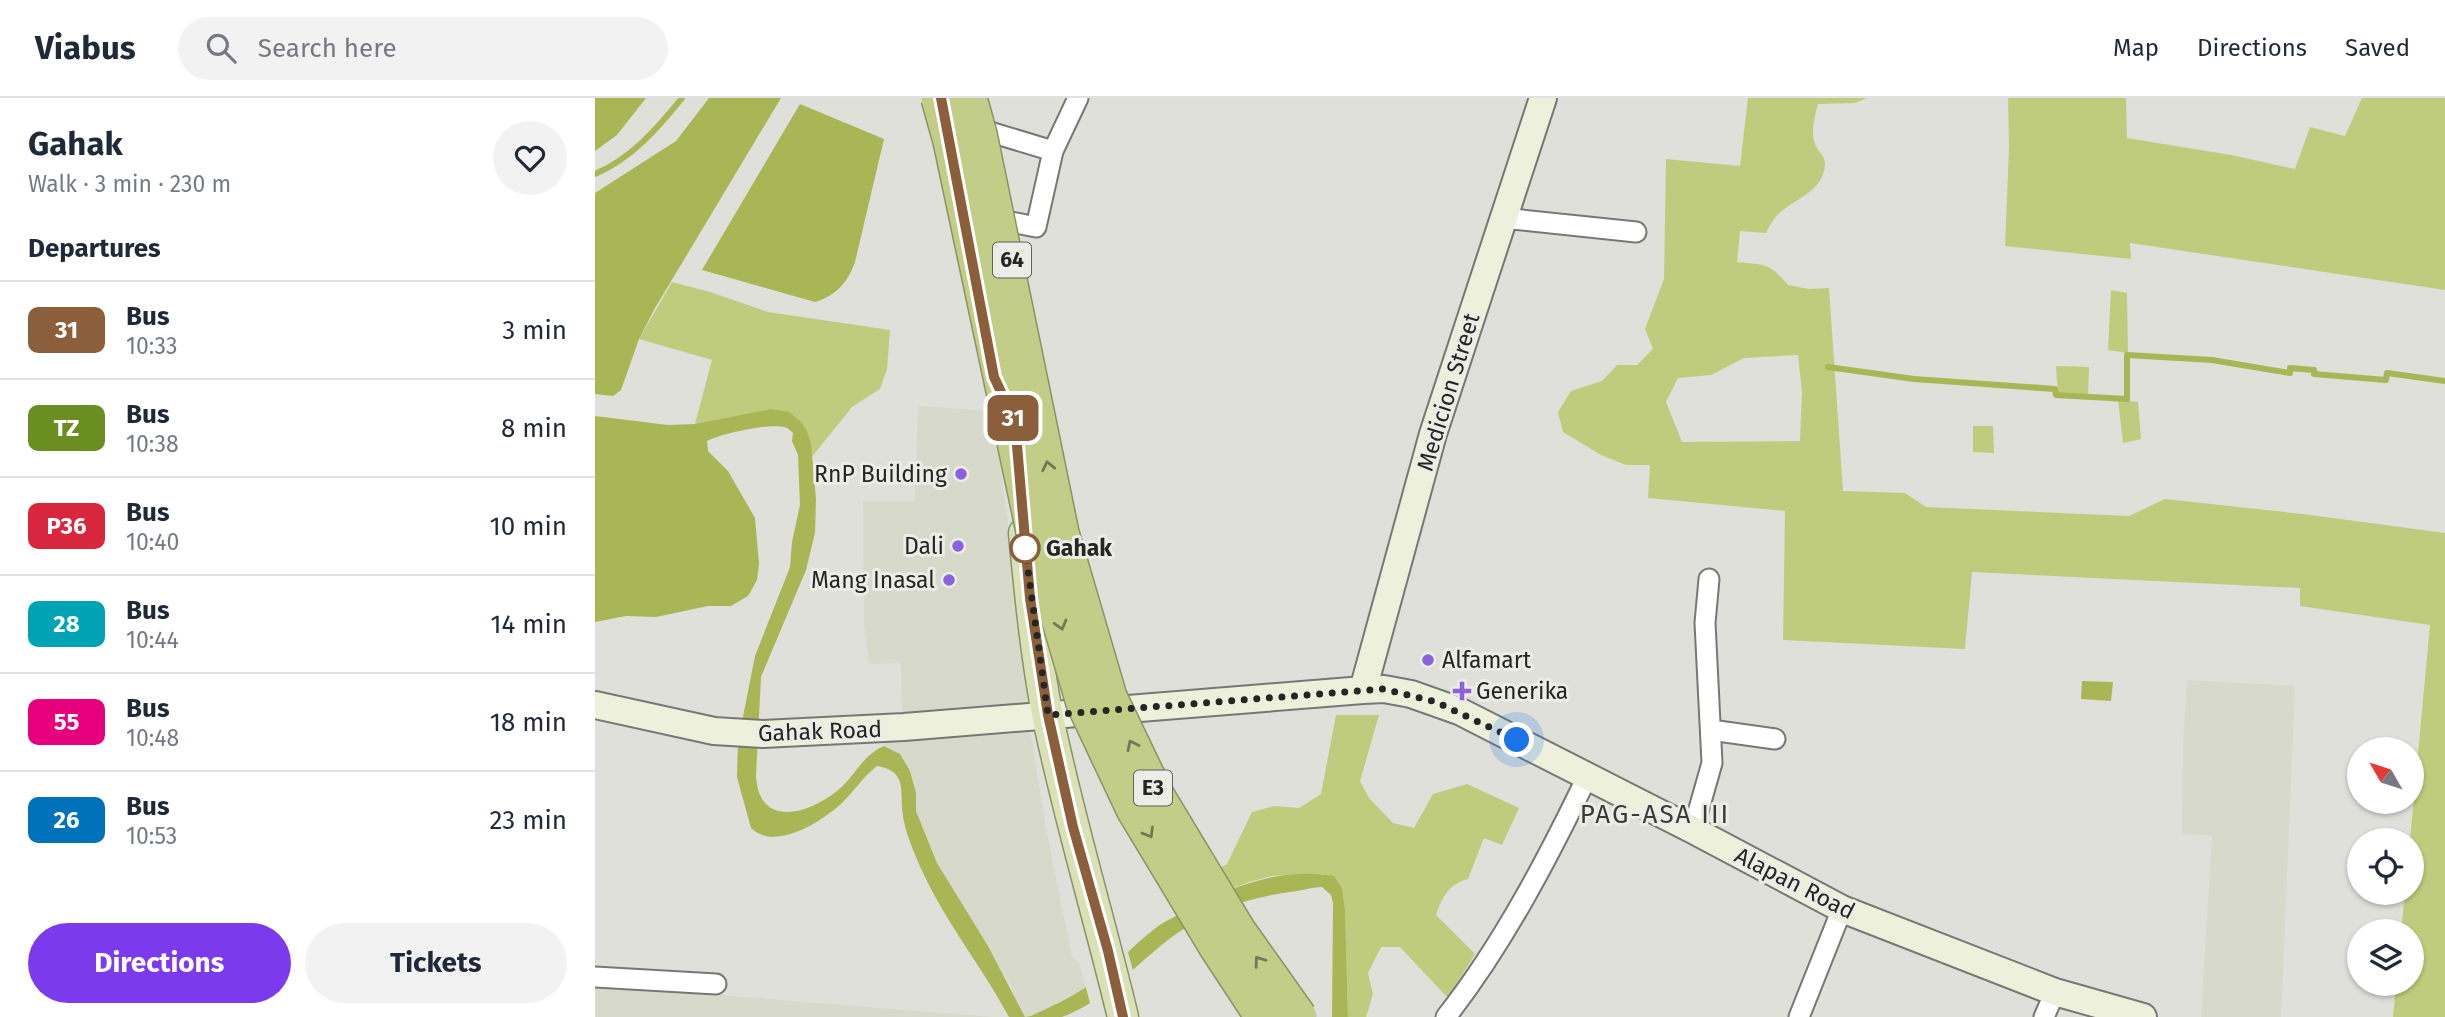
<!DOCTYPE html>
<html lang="en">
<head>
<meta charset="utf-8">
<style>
	:root { --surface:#fff; --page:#f2f2f3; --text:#1f2937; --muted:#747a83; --line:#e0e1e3; --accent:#7c3aed }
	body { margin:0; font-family:"Fira Sans",sans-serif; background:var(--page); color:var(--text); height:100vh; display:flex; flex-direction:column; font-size:26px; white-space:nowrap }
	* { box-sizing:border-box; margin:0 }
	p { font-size:23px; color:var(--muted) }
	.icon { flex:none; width:38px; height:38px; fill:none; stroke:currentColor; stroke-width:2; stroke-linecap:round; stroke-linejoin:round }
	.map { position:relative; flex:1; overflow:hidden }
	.panel { display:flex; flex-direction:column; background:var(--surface); width:595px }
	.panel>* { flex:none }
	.badge { padding:0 14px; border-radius:10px; font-size:24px; line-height:46px }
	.needle { width:46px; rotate:309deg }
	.tools { position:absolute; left:1752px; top:639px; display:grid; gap:14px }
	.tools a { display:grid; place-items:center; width:77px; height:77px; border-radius:50%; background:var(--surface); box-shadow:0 2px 5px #0004; font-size:35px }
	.you { position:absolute; width:35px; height:35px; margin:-18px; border:5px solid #fff; border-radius:50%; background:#1a73e8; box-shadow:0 0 0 10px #1a73e833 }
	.map>.badge { position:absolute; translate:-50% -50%; box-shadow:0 0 0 4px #fff }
	h2 { padding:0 28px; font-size:26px; line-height:63px }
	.round { display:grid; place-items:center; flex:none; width:74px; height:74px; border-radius:37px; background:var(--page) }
	.summary { display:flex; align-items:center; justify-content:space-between; height:119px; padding:0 28px }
	h1 { font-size:33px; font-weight:700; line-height:52px }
	.action { display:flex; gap:14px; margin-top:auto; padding:14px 28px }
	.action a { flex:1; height:80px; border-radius:42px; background:var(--accent); color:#fff; font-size:28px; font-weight:700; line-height:80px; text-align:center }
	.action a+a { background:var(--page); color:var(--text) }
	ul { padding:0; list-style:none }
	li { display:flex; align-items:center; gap:21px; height:98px; padding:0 28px; border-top:2px solid var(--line) }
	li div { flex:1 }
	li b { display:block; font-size:26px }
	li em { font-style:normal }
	li .badge { min-width:77px; font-weight:700; text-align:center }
	header { display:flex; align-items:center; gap:42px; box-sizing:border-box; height:98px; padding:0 35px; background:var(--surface); border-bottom:2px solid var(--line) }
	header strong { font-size:33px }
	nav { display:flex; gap:38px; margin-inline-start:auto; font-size:24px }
	.search { width:490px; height:63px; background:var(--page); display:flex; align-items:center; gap:18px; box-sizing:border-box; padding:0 24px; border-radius:38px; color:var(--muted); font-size:26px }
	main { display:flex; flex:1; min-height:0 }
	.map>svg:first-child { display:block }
	.built { fill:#d7d9cb }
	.green { fill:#c0cc7d; fill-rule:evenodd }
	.water { fill:#a9b655 }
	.pier { fill:#dfe0da }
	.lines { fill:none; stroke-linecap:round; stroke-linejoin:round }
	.stream { stroke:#a9b655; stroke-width:6 }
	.street-casing { stroke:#777873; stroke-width:23 }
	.secondary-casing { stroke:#777873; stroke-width:30 }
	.primary-casing { stroke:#8b9264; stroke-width:33 }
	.street { stroke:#fff; stroke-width:19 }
	.secondary { stroke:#edf0db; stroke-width:26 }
	.primary { stroke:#dae1b7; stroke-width:30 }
	.highway-bridge-casing { stroke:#8b9264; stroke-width:38; stroke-linecap:butt }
	.highway-bridge { stroke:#c2cd87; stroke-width:35 }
	.oneway { stroke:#747955 }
	.line-casing { stroke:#fff; stroke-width:16 }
	.line { stroke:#8b5e3c; stroke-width:10 }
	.walk { stroke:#252523; stroke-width:7; stroke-dasharray:0 12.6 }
	.poi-dot { fill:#8a62dd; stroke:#ecede7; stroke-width:2.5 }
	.stop-dot { fill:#fff; stroke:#8b5e3c; stroke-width:3.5 }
	.labels { text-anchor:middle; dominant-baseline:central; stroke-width:6; stroke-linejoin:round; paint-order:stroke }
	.shield { fill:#ecede7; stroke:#61615e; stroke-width:2 }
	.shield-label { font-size:21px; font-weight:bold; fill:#252523 }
	.street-label { font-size:23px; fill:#252523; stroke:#ecede7 }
	.poi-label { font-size:23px; fill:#252523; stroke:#ecede7; text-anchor:end }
	.stop-label { font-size:23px; font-weight:bold; fill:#252523; stroke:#ecede7; text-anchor:start }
	.quarter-label { font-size:26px; letter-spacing:2px; fill:#3a3b36; stroke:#ecede7 }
</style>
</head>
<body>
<header>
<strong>Viabus</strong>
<div class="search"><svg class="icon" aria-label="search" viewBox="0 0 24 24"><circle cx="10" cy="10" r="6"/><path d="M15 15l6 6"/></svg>Search here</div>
<nav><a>Map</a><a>Directions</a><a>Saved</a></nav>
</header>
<main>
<section class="panel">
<div class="summary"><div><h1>Gahak</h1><p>Walk · 3 min · 230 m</p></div><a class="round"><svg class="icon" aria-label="heart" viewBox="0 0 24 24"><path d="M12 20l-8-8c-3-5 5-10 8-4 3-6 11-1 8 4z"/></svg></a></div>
<h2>Departures</h2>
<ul>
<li><span class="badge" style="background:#8b5e3c;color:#fff">31</span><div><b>Bus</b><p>10:33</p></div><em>3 min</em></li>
<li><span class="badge" style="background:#6b8e23;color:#fff">TZ</span><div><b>Bus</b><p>10:38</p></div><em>8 min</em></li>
<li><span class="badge" style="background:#d7263d;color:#fff">P36</span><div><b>Bus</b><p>10:40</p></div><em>10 min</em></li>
<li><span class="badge" style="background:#00a3b4;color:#fff">28</span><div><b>Bus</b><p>10:44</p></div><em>14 min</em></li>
<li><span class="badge" style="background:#e6007e;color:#fff">55</span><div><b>Bus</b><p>10:48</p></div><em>18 min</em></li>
<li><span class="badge" style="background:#0072bc;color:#fff">26</span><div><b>Bus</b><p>10:53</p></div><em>23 min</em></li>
</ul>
<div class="action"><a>Directions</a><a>Tickets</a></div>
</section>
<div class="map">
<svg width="1850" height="919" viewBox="0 0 1850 919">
	<rect width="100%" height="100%" fill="#dfe0da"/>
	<path class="built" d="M323,308l76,5 37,296 -129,9 -1,-53 -32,1 -5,-40 -1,-123h52z
		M1592,582l108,6 -14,331h-80l11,-181 -30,-2 1,-89z
		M435,631l16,99 26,129 7,6 7,25 -55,28 -6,1 -16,-34 -72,-120 -21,-52v-18l-24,-45 -8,-2v-10z
		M0,887l398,32h-398z"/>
	<path class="green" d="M1153,0h119l-12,5 -37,1c-3,12 -7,25 -4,37 2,10 12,14 11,24 -2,25 -27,33 -43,46 -7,5 -12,14 -16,22l-26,-2 -3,31c27,3 32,0 51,23l21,4 20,-1 14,203 62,2 21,14 203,9 36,-17 138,15 142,19v484h-52l3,-33h15v-53h-10l4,-38 6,-1 -1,-52 20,-215 -130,-19v-18l-328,-16 -7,77 -182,-9 2,-129 -137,-13 2,-33h-24l-25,-10 -38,-23 -5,-20 13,-21 31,-10 15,-16h20l16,-16 -8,-20 19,-50 2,-120 74,7zM1203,257l4,37 -2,49 -118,1 -16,-40 12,-24 33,-3 33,-17z
		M1413,0h118l1,40 104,17 64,14 15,-42 35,9 17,-38h83v192l-315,-47 1,16 -126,-13 4,-99z
		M77,184l38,10 58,20 122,18 -3,39 -7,20 -28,18 -41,51v-14l-11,-23 -82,-1 -23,4 17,-64 -73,-21z
		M1516,192l16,3 1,60 -20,-3z
		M1461,268l33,1 -1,31 -30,-1z
		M1523,302l20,2 3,37 -18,4z
		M1378,328h20l1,27 -21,-1z
		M741,617h43l-19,66 9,17 24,25 21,5 19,-34 34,-10 52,24 -17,37 -18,-7 -16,41c-19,5 -26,18 -32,36l39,39 -27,44 -48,-51h-19l-13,26 5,21 -7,23h-18l-3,-108 -3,-21 -19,-14h-25l-26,2 -23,6 -40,16 -2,-22 20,-12 25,-52 23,-6 24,2 22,-14z"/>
	<path class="water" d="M0,0h51l-29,37 -22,16z
		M114,0h72l-126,210 -16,31 -18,51 -8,6 -18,-2v-201l81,-52z
		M205,6l84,35 -29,123c-8,21 -18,33 -40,40l-113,-32z
		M176,311l18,3 11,9 7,10 4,13 5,55 -1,34 -9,37 -45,107 -5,99c3,52 51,39 81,15 19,-15 23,-34 47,-45l16,8 10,17 6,22v18l21,52 51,83 37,71 6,-1c19,-9 39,-18 57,-30 24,-16 42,-38 65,-56 11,-9 25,-15 37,-21 45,-24 92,-42 144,-33l8,12 3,21 3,108h-16l1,-114 -2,-8 -9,-8c-11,0 -21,4 -32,5 -50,7 -93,23 -132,56 -31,26 -58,55 -96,69h-53c-29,-54 -70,-103 -93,-160 -5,-12 -11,-27 -13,-41 -4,-23 6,-45 -26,-50 -14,11 -22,24 -34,36 -20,19 -68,50 -92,26l-14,-51 1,-35 17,-86 35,-89 2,-25 8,-37 -2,-50 -6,-14 1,-8c-2,-2 -6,-6 -9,-6 -15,-4 -63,7 -77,14l1,10 20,20 27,47 4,46 -2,16 -9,16 -17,10h-23l-52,11 -30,-1 -31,6v-206l73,9 27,-1z
		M1487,583l31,1 -2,19 -30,-2z"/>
	<path class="pier" d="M532,851l7,25 -43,33 -6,-23 26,-19z"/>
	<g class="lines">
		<path class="stream" d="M0,76c36,-15 63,-46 87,-76
			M1233,269l86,12 141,10 1,6 71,4v-44l85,5 78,13v-5l24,2v4l72,6 1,-7 58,8"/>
		<defs>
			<path id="street" d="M395,34l63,19
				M908,120l133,14
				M411,123l30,6 17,-76 25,-53
				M1116,632l64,9
				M1098,732l19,-67 -7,-140 4,-44
				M0,879l121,7
				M851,919c56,-71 102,-159 141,-240
				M1204,919l43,-108
				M1449,919l11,-25"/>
			<path id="secondary" d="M768,592l70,-256 110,-336
				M0,607l119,26 49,3 141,-7 459,-37 21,-1 27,5 48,17 234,119 149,79 213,83 88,25"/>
			<path id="primary" d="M429,435c6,62 12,124 24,185 21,101 51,199 75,299"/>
		</defs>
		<use href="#street" class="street-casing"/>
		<use href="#secondary" class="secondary-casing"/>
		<use href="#primary" class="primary-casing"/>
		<use href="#street" class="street"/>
		<use href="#secondary" class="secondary"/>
		<use href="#primary" class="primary"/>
		<defs>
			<path id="highway-bridge" d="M344,0l12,43 84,395 49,167 50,106 83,138 46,70
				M374,0l10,36 82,399 48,164 47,98 82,136 61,86"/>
		</defs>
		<use href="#highway-bridge" class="highway-bridge-casing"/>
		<use href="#highway-bridge" class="highway-bridge"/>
	</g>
	<defs><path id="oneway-chevron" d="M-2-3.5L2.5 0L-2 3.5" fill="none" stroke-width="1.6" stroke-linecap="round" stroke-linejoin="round" transform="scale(1.75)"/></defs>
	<g class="oneway">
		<use href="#oneway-chevron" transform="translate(453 368) rotate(-102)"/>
		<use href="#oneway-chevron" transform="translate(466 527) rotate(74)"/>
		<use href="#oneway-chevron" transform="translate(537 647) rotate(-116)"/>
		<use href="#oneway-chevron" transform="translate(554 735) rotate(59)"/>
		<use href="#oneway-chevron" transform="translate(664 863) rotate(-126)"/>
	</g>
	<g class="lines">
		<defs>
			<path id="line" d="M346,0l53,279 21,45 15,176 18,117 25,112 35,124 15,66"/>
		</defs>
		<use href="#line" class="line-casing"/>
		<use href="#line" class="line"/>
		<path class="walk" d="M430,450l23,167 336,-26 52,13 81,38"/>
	</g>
	<g class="poi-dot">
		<circle cx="366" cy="376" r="7"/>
		<circle cx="363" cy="448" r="7"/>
		<circle cx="354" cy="482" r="7"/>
		<circle cx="833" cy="562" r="7"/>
		<path d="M863.5 582.5h7v7h7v7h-7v7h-7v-7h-7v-7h7z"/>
	</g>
	<circle class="stop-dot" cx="430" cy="450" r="14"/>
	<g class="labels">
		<g class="shield">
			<rect x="398" y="144.5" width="38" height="35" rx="5"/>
			<rect x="539" y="672.5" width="38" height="35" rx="5"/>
		</g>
		<g class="shield-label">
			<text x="417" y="162">64</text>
			<text x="558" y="690">E3</text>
		</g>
		<g class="street-label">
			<text transform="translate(853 294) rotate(-73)">Medicion Street</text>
			<text transform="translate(225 633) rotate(-2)">Gahak Road</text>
			<text transform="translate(1200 785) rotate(27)">Alapan Road</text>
		</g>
		<g class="poi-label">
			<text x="352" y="376">RnP Building</text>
			<text x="349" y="448">Dali</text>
			<text x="340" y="482">Mang Inasal</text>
			<text x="847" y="562" text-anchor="start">Alfamart</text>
			<text x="881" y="593" text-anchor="start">Generika</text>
		</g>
		<g class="stop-label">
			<text x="451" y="450">Gahak</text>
		</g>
		<g class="quarter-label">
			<text x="1060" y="716">PAG-ASA III</text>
		</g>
	</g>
</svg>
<div class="tools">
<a><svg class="needle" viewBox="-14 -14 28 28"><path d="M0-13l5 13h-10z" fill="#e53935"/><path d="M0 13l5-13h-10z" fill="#747a83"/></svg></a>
<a><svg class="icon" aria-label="locate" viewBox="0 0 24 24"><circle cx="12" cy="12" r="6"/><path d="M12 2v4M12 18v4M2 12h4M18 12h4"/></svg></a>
<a><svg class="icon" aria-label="layers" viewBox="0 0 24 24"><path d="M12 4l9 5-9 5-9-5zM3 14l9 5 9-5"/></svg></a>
</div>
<div class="you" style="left:922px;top:642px"></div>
<b class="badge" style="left:418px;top:320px;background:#8b5e3c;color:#fff">31</b>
</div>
</main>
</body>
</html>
